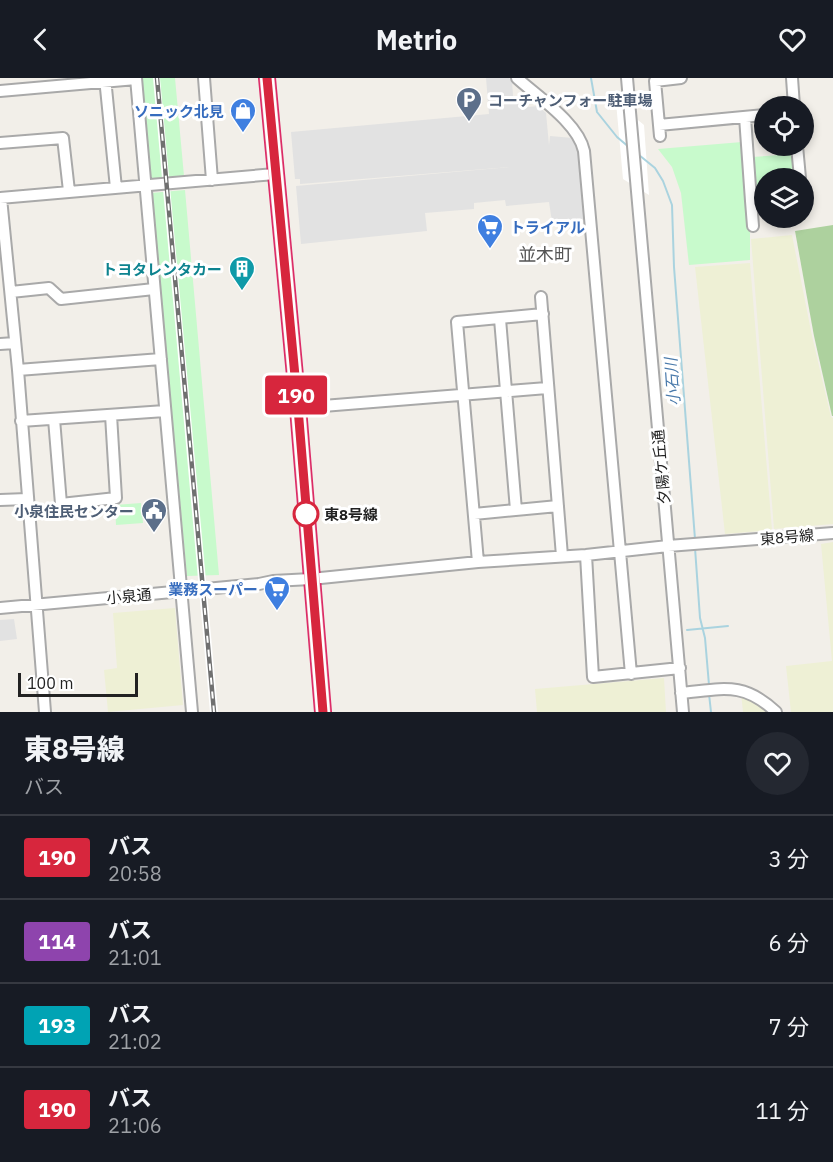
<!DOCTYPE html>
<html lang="ja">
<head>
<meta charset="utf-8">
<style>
	:root { --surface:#171b24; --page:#242831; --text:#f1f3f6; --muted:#9ea1a6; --line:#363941 }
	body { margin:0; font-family:"IBM Plex Sans","Noto Sans JP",sans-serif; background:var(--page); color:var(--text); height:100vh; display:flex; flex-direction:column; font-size:22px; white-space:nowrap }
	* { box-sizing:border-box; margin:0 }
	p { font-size:20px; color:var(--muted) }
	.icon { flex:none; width:33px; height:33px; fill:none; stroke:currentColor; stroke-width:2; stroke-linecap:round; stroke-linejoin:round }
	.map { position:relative; height:634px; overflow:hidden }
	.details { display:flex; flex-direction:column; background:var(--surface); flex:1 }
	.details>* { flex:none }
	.badge { padding:0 12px; border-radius:4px; font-size:21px; line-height:39px }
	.controls { position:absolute; left:754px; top:18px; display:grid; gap:12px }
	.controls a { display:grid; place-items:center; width:60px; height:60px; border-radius:50%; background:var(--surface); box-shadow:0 3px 9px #0003; font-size:30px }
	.scale { position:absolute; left:18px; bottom:15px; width:120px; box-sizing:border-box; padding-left:6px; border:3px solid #222; border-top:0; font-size:16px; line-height:21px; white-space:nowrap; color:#222; -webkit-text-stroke:4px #fff; paint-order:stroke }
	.map>.badge { position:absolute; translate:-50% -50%; box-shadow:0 0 0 3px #fff }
	.round { display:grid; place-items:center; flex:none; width:63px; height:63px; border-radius:32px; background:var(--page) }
	.summary { display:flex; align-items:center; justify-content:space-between; height:102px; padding:0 24px }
	h1 { font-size:28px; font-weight:800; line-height:45px }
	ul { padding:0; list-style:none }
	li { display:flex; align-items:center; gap:18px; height:84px; padding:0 24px; border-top:2px solid var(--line) }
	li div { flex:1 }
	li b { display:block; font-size:22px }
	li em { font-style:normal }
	li .badge { min-width:66px; font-weight:700; text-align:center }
	header { display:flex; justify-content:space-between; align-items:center; height:78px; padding:0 24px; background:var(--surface); font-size:27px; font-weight:800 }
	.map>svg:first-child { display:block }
	.farmland { fill:#eef0d5 }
	.forest { fill:#add19e }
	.park { fill:#c8facc }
	.parking { fill:#e2e2e2 }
	.pier { fill:#fff }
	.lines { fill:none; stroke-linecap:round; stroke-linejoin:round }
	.stream { stroke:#aad3df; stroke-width:2 }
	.minor-casing { stroke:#a9a9a9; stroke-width:14 }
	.highway-casing { stroke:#dc2a67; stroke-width:18 }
	.minor { stroke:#fff; stroke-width:10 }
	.highway { stroke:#e892a2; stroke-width:15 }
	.rail-casing { stroke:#707070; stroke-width:4.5 }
	.rail { stroke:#fff; stroke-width:2; stroke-dasharray:7; stroke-linecap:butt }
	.line-casing { stroke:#fff; stroke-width:14 }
	.line { stroke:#d7263d; stroke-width:9 }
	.stop-dot { fill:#fff; stroke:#d7263d; stroke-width:3 }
	.labels { text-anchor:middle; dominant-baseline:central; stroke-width:6; stroke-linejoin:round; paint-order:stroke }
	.service-label { font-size:15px; font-weight:bold; fill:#4e5e75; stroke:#fff; text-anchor:start }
	.shop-label { font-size:15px; font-weight:bold; fill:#366cbe; stroke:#fff; text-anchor:end }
	.culture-label { font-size:15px; font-weight:bold; fill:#0d838f; stroke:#fff; text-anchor:end }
	.street-label { font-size:15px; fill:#222; stroke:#fff }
	.stop-label { font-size:15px; font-weight:bold; fill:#222; stroke:#fff; text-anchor:start }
	.water-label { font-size:16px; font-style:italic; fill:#4a7aab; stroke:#fff }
	.quarter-label { font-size:18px; fill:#555; stroke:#fff }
</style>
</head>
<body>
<header><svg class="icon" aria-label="back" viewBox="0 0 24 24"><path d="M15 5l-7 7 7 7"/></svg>Metrio<svg class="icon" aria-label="heart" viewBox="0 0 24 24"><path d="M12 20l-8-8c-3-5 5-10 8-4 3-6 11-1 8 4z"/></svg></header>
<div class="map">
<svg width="833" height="634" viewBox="0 0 833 634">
	<rect width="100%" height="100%" fill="#f2efe9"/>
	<path class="farmland" d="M792,157l20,101 19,81 2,1v106l-59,5 -23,-290z
		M750,185l22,267 -47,4 -30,-267z
		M833,464v170h-42l-5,-46 46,-5 -11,-117z
		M175,530l8,97 -75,7 -4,-42 13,-2 -4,-55z
		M664,600l2,34h-129l-2,-23z
		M741,615l12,5 16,14h-26z"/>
	<path class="forest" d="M833,147v191h-1l-18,-80 -19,-105z"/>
	<path class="park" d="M140,0h35l9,98 -35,4z
		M742,64l8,86v32l-61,5 -8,-72 -9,-26 -14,-18z
		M794,76l2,24h-31v18l-6,1 -3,-4 -4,-36z
		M185,112l34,385 -32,1 -36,-383z
		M141,425l2,20 -27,2 -1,-20z"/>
	<path class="parking" d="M486,0h23l3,3 1,15h14l1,11 10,-1 8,7 3,32 1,-9 23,2 5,13 8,68 -34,3 -3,-20 -43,4 -1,-6 -31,3v6l-49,4 2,18 -126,13 -5,-58 214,-19 -210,17v-5h-5l-4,-47 198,-18z
		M14,541l3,20 -17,2v-21z"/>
	<path class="pier" d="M153,0h7l58,634h-8z
		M616,24l28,23 5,70 -26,-16z"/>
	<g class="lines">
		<path class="stream" d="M591,0l6,34 20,25 13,11
			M639,77l16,13 8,13 9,24 2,62 21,272
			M695,470l5,70 5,20 4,47
			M687,552l41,-4
			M709,616l2,18"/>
		<defs>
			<path id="minor" d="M105,0l11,110
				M136,0l56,634
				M204,0l8,102
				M517,0c21,19 61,45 67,73l47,523
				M627,0l56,634
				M792,0l2,28
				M0,13l136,-12
				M745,39l6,84 14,-1
				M659,47l106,-10
				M660,58l-5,-55 26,-3
				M0,65l63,-5 6,53
				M797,68l3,32
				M0,120l275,-24
				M1,120l17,172 27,342
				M751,123l2,25
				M11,214l38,-4 12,11 93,-10
				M541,219l21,259
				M500,241l16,191
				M0,266l15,-1
				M18,292l143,-11
				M298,330l249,-20
				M54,341l7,85 55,-6 -5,-83
				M21,343l144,-10
				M0,422l27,-1
				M474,436l84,-8
				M586,477l7,122 87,-9
				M478,484l-21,-240 86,-8
				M0,530l259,-24 14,-3 38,-2 167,-17 108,-7 82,-9 165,-13
				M681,615c42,-4 62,-12 95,19"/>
			<path id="highway" d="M267,0l31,330 25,304"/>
		</defs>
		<use href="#minor" class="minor-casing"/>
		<use href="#highway" class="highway-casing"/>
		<use href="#minor" class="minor"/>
		<use href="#highway" class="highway"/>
		<defs>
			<path id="rail" d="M157,0l57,634"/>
		</defs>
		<use href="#rail" class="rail-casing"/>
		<use href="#rail" class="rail"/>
	</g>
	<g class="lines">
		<defs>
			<path id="line" d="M267,0l31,330 25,304"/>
		</defs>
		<use href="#line" class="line-casing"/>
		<use href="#line" class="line"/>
	</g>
	<defs>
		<symbol id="parking-pin" viewBox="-11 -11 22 30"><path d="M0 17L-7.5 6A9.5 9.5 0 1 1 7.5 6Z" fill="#5c6f8a" stroke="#fff"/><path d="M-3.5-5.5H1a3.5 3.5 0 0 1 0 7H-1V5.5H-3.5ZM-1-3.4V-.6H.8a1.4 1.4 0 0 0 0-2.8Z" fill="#fff"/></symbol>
		<symbol id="shop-pin" viewBox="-11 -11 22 30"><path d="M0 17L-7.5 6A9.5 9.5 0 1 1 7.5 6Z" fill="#3f7fe0" stroke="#fff"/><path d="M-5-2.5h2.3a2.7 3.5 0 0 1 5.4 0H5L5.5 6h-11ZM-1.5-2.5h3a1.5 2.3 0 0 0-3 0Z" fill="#fff"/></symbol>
		<symbol id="supermarket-pin" viewBox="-11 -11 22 30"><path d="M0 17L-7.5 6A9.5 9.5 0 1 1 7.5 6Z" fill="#3f7fe0" stroke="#fff"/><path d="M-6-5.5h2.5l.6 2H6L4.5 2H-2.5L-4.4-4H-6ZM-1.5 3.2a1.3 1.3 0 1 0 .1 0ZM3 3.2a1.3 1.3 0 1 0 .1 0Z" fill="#fff"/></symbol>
		<symbol id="building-pin" viewBox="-11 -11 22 30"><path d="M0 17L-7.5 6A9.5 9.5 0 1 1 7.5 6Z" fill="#0f9aa8" stroke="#fff"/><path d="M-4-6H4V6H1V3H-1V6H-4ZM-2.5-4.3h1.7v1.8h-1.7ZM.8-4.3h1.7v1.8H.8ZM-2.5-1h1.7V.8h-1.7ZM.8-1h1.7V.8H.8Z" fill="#fff"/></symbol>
		<symbol id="civic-pin" viewBox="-11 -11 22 30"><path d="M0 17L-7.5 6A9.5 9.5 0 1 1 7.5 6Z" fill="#5c6f8a" stroke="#fff"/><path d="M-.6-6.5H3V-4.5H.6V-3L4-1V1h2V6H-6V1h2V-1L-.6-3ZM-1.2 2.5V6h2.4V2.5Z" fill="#fff"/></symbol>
	</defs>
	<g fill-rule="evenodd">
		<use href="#parking-pin" x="454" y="7" width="30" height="40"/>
		<use href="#shop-pin" x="228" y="18" width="30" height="40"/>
		<use href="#supermarket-pin" x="475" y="134" width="30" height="40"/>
		<use href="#building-pin" x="227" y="176" width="30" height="40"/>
		<use href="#civic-pin" x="139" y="418" width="30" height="40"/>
		<use href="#supermarket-pin" x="262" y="496" width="30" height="40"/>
	</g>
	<circle class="stop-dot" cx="306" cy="436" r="12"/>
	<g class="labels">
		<g class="service-label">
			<text x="488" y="22">コーチャンフォー駐車場</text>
			<text x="134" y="433" text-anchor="end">小泉住民センター</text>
		</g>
		<g class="shop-label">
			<text x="224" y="33">ソニック北見</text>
			<text x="510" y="149" text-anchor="start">トライアル</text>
			<text x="258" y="511">業務スーパー</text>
		</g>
		<g class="culture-label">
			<text x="222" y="191">トヨタレンタカー</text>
		</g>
		<g class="street-label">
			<text transform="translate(661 389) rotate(-95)">夕陽ケ丘通</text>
			<text transform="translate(787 459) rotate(-5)">東8号線</text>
			<text transform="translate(129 518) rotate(-5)">小泉通</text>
		</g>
		<g class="stop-label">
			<text x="324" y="436">東8号線</text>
		</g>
		<g class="water-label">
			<text transform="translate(672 304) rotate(-94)">小石川</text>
		</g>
		<g class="quarter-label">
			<text x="545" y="176">並木町</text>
		</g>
	</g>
</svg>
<div class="controls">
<a><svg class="icon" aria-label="locate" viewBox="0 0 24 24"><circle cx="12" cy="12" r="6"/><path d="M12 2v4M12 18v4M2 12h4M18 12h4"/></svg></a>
<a><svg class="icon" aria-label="layers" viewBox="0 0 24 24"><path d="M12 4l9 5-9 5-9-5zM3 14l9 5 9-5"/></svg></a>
</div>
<div class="scale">100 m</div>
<b class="badge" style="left:296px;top:317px;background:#d7263d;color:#fff">190</b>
</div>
<section class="details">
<div class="summary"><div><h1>東8号線</h1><p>バス</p></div><a class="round"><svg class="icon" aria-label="heart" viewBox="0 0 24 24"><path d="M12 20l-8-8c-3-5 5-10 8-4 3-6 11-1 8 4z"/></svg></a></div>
<ul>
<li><span class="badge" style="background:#d7263d;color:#fff">190</span><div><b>バス</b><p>20:58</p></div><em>3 分</em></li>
<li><span class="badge" style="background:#8e44ad;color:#fff">114</span><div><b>バス</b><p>21:01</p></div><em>6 分</em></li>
<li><span class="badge" style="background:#00a3b4;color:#fff">193</span><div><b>バス</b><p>21:02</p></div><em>7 分</em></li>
<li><span class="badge" style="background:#d7263d;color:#fff">190</span><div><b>バス</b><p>21:06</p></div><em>11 分</em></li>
</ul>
</section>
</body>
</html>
